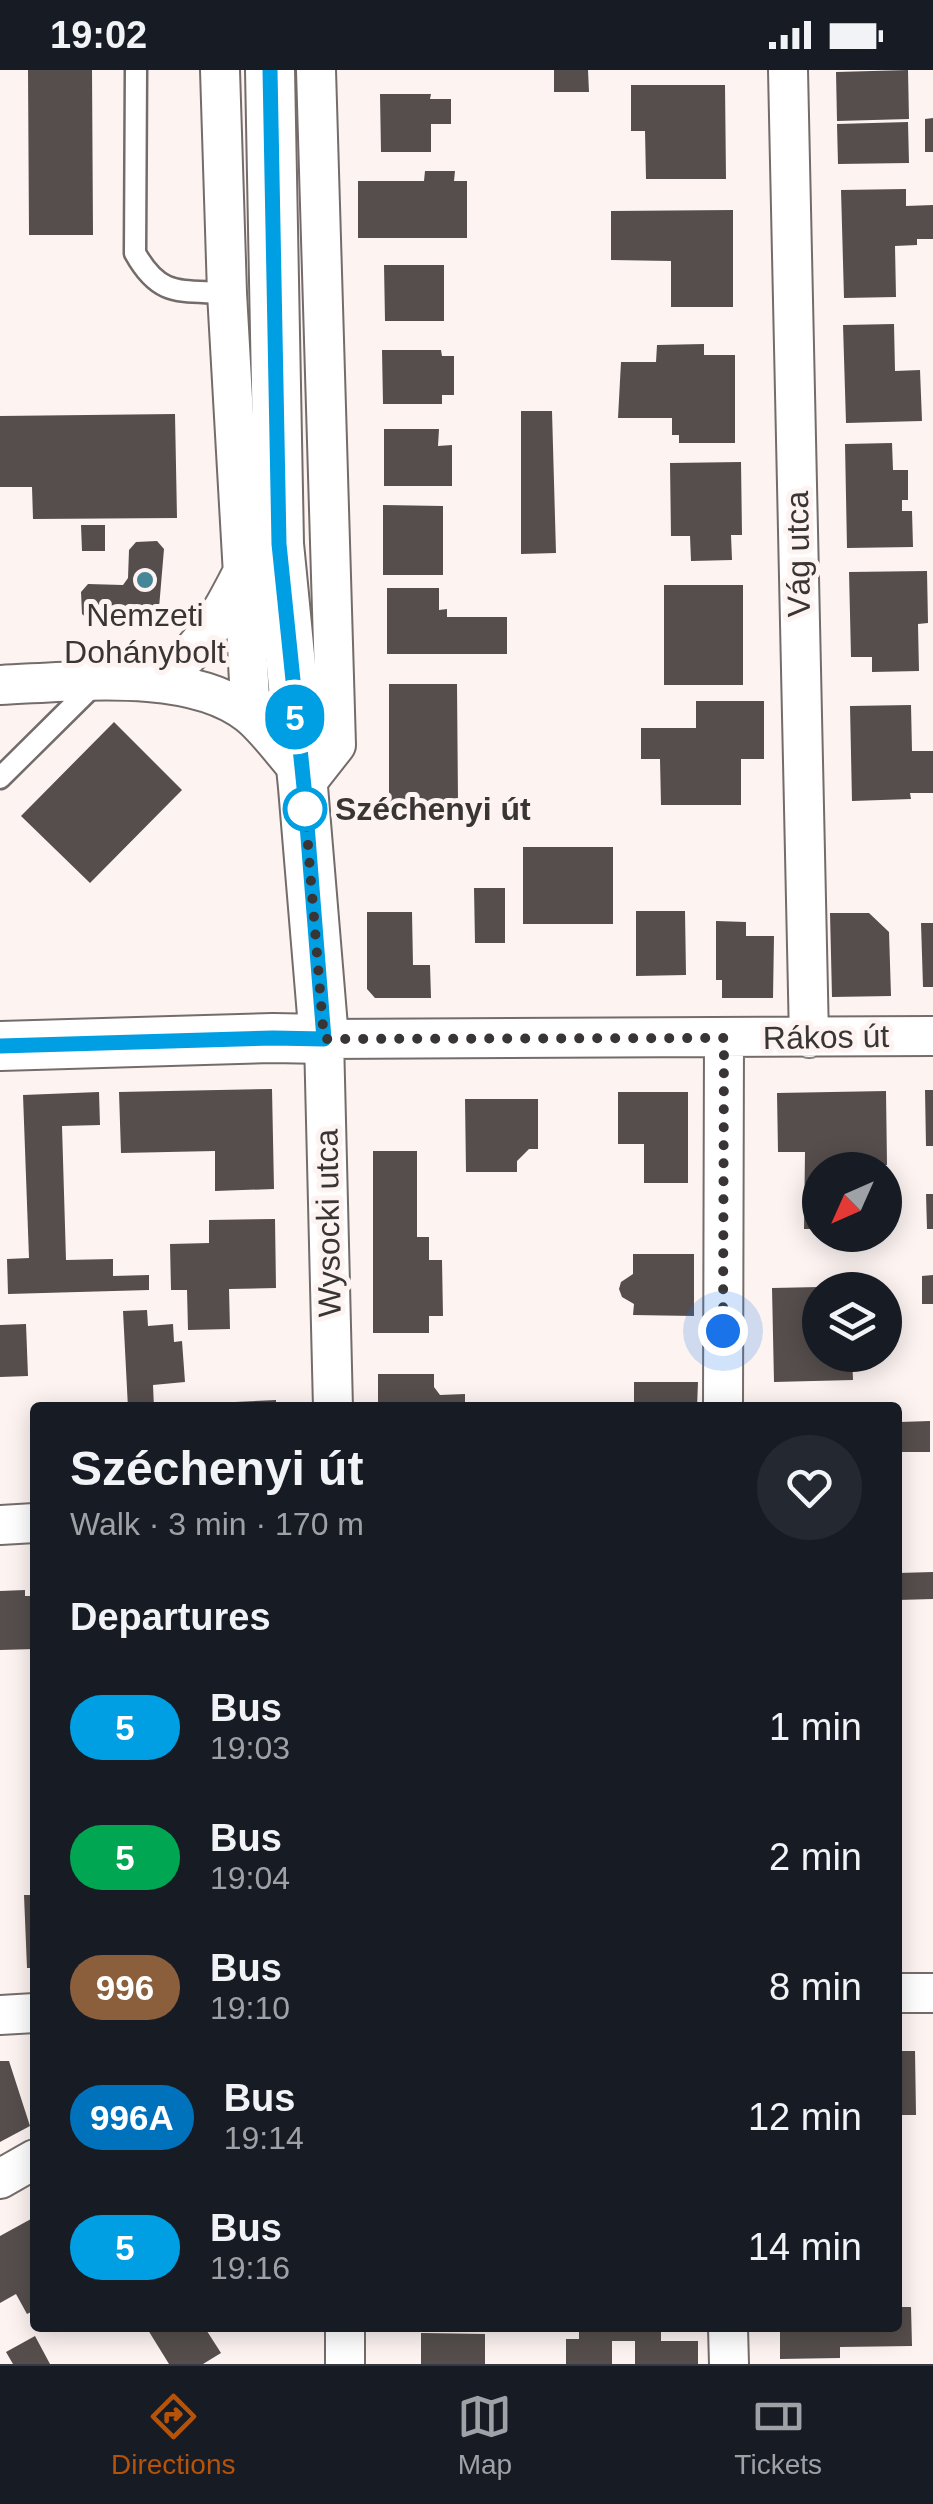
<!DOCTYPE html>
<html lang="en">
<head>
<meta charset="utf-8">
<style>
	:root { --surface:#171b24; --page:#242831; --text:#f1f3f6; --muted:#9ea1a6; --line:#363941; --accent:#b45309 }
	body { margin:0; font-family:Arial,sans-serif; background:var(--page); color:var(--text); height:100vh; display:flex; flex-direction:column; font-size:38px; white-space:nowrap }
	* { box-sizing:border-box; margin:0 }
	p { font-size:32px; color:var(--muted) }
	.icon { flex:none; width:55px; height:55px; fill:none; stroke:currentColor; stroke-width:2; stroke-linecap:round; stroke-linejoin:round }
	.map { position:relative; flex:1; overflow:hidden }
	.drawer { position:absolute; left:30px; top:1332px; width:872px; height:930px; display:flex; flex-direction:column; background:var(--surface); border-radius:10px; box-shadow:0 5px 25px #0003 }
	.drawer>* { flex:none }
	.badge { padding:0 20px; border-radius:32px; font-size:35px; line-height:65px }
	.needle { width:65px; rotate:225deg }
	.fabs { position:absolute; left:802px; top:1082px; display:grid; gap:20px }
	.fabs a { display:grid; place-items:center; width:100px; height:100px; border-radius:50%; background:var(--surface); box-shadow:0 5px 25px #0003; font-size:50px }
	.you { position:absolute; width:50px; height:50px; margin:-25px; border:8px solid #fff; border-radius:50%; background:#1a73e8; box-shadow:0 0 0 15px #1a73e833 }
	.map>.badge { position:absolute; translate:-50% -50%; box-shadow:0 0 0 5px #fff }
	h2 { padding:0 40px; font-size:38px; line-height:90px }
	.round { display:grid; place-items:center; flex:none; width:105px; height:105px; border-radius:52px; background:var(--page) }
	.headline { display:flex; align-items:center; justify-content:space-between; height:170px; padding:0 40px }
	h1 { font-size:48px; font-weight:700; line-height:75px }
	ul { padding:0; list-style:none }
	li { display:flex; align-items:center; gap:30px; height:130px; padding:0 40px }
	li div { flex:1 }
	li b { display:block; font-size:38px }
	li em { font-style:normal }
	li .badge { min-width:110px; font-weight:700; text-align:center }
	.status { display:flex; justify-content:space-between; align-items:center; height:70px; padding:0 50px; background:var(--surface); direction:ltr }
	.status svg { height:28px; fill:currentColor }
	.dock { display:flex; justify-content:space-around; align-items:center; height:140px; border-top:2px solid var(--line); background:var(--surface); font-size:28px; color:var(--muted) }
	.dock a { display:grid; justify-items:center; gap:5px }
	.dock .current { color:var(--accent) }
	.map>svg:first-child { display:block }
	.building { fill:#554e4d }
	.lines { fill:none; stroke-linecap:round; stroke-linejoin:round }
	.service-casing { stroke:#736c6a; stroke-width:25 }
	.minor-casing { stroke:#736c6a; stroke-width:42 }
	.tertiary-casing { stroke:#736c6a; stroke-width:52 }
	.service { stroke:#fff; stroke-width:20 }
	.minor { stroke:#fff; stroke-width:38 }
	.tertiary { stroke:#fff; stroke-width:48 }
	.line-casing { stroke:#fff; stroke-width:22 }
	.line { stroke:#009ee3; stroke-width:15 }
	.walk { stroke:#383534; stroke-width:10; stroke-dasharray:0 18 }
	.poi-dot { fill:#458698; stroke:#fdf4f2; stroke-width:4 }
	.stop-dot { fill:#fff; stroke:#009ee3; stroke-width:5 }
	.labels { text-anchor:middle; dominant-baseline:central; stroke-width:10; stroke-linejoin:round; paint-order:stroke }
	.street-label { font-size:32px; fill:#383534; stroke:#fdf4f2 }
	.poi-label { font-size:32px; fill:#383534; stroke:#fdf4f2 }
	.stop-label { font-size:32px; font-weight:bold; fill:#383534; stroke:#fdf4f2; text-anchor:start }
</style>
</head>
<body>
<div class="status"><b>19:02</b><svg viewBox="0 0 49 12"><path d="M0 12V9h3v3zM5 12V6h3v6zM10 12V3h3v9zM15 12V0h3v12zM26 1h20v11H26zM47 4h2v5h-2z"/></svg></div>
<div class="map">
<svg width="933" height="2294" viewBox="0 0 933 2294">
	<rect width="100%" height="100%" fill="#fdf4f2"/>
	<path class="building" d="M28,0h64l1,165h-64z
		M554,0h34l1,22h-35z
		M908,0l1,49 -72,2 -1,-49z
		M631,15h94l1,94h-80l-1,-48h-14z
		M380,24h51l-1,5h21v25h-20v28h-50z
		M933,48v34h-8v-33z
		M908,52l1,41 -71,1 -1,-40z
		M425,101h30l-1,10h13v57h-109v-57h66z
		M906,119v17l27,-1v34h-16v6l-22,1 1,51 -52,1 -3,-108z
		M733,140v97h-62v-46l-60,-1v-49z
		M384,195h60v56h-59z
		M894,254l1,47 25,-1 2,51 -76,2 -3,-98z
		M704,274v11h31v88h-56v-8h-7v-17h-54l3,-56h35l1,-17z
		M382,280h59l1,6h12v39h-12v9h-59z
		M521,341h31l4,142 -35,1z
		M175,344l2,104 -144,1 -1,-32h-32v-71z
		M384,359h55l-1,17 14,-1v41h-68z
		M892,373l1,27h15v30h-6v11h10l1,36 -66,1 -2,-104z
		M741,392l1,73h-11l1,25 -41,1 -1,-25h-19l-1,-73z
		M383,435l60,1v69h-60z
		M81,455h24v26h-23z
		M157,471l7,8 -5,59 -5,5 -23,2 -6,6h-35l-8,-7 -1,-22 7,-8 35,1 5,-7 1,-28 7,-8z
		M927,501l1,52 -10,1 1,47 -47,1v-15h-21l-2,-85z
		M664,515h79v100h-79z
		M387,518h52v22l8,-1v8h60v37h-120z
		M389,614h68l1,118h-69z
		M696,631h68v58h-23v46h-80l-1,-46h-19v-31h55z
		M911,635l1,46h21v42h-23l1,6 -59,2 -2,-95z
		M114,652l68,68 -92,93 -69,-67z
		M523,777h90v77h-90z
		M474,818h31v55h-30z
		M636,841h49l1,64 -50,1z
		M367,842h45l1,53h17l1,33h-56l-8,-9z
		M830,843h39l20,19 2,64 -59,1z
		M716,851l30,1v14h28l-1,62h-51v-18h-6z
		M921,853h12v64h-10z
		M272,1019l2,100 -59,2v-40l-94,2 -2,-61z
		M925,1020h8v56h-7z
		M886,1021l1,74 -50,1v4h-17v59h-16l1,-77h-27l-1,-59z
		M99,1022l1,33 -38,1 4,134 47,-1v17l36,-1v15l-141,4 -1,-35 22,-1 -6,-163z
		M618,1022h70v91h-44v-39h-26z
		M465,1029h73v50h-9l-12,12v11h-51z
		M373,1081h44v86h12v23h13l1,56h-14v17h-56z
		M926,1124h7v35h-6z
		M275,1149l1,69 -47,1 1,40 -42,1 -1,-40h-16l-1,-46 39,-1v-23z
		M633,1184h61v62l-61,-1 1,-11 -12,-7 -3,-8 2,-7 12,-8z
		M933,1205v29h-11v-28z
		M820,1217v68h32l1,25 -79,2 -2,-94z
		M147,1240l1,16 25,-2 1,18 8,-1 3,41 -32,3 1,23h-26l-5,-97z
		M26,1254l2,52 -28,1v-52z
		M378,1304h56v13l6,8 25,-1v14h-87z
		M634,1312h64l-1,26h-63z
		M276,1330v8h-41v-6z
		M837,1333v5h-62v-4z
		M930,1351v31h-32l2,-30z
		M933,1502v27l-35,1v-27z
		M25,1520v6h10v53l-35,1v-59z
		M24,1825h11v73h-8z
		M898,1981h17l1,64h-18z
		M0,1991h9l21,65 -30,16z
		M31,2149l4,7v84l-8,4 -11,-20 -16,9v-67z
		M898,2237h13l1,39 -72,1v11l-60,1v-31h118z
		M151,2258h54l16,25 -18,11h-34l-21,-34z
		M579,2258h82v13h37v23h-63v-23h-23v23h-46v-25h13z
		M421,2263l64,1v30h-64z
		M35,2266l15,28h-37l-7,-12z"/>
	<g class="lines">
		<defs>
			<path id="service" d="M136,0l-1,183c25,45 45,37 92,40
				M0,708l97,-96"/>
			<path id="minor" d="M220,0l7,223 24,423
				M788,0l21,968
				M152,611c48,-26 65,-59 89,-106
				M0,615c72,-3 191,-18 250,30 19,16 35,40 52,58
				M303,717l33,-42 -20,-675
				M333,1338l-9,-369 609,-3
				M723,1338l1,-370
				M0,1455l35,-2
				M898,1923h35
				M0,1945l35,-2
				M0,2109l35,-20
				M345,2258v36
				M728,2258l1,36"/>
			<path id="tertiary" d="M0,976l273,-8 51,1 -21,-252 -24,-243 -9,-474"/>
		</defs>
		<use href="#service" class="service-casing"/>
		<use href="#minor" class="minor-casing"/>
		<use href="#tertiary" class="tertiary-casing"/>
		<use href="#service" class="service"/>
		<use href="#minor" class="minor"/>
		<use href="#tertiary" class="tertiary"/>
	</g>
	<g class="lines">
		<defs>
			<path id="line" d="M0,976l273,-8 51,1 -20,-252 -25,-243 -9,-474"/>
		</defs>
		<use href="#line" class="line-casing"/>
		<use href="#line" class="line"/>
		<path class="walk" d="M305,739l19,230 400,-1 -1,293"/>
	</g>
	<circle class="poi-dot" cx="145" cy="510" r="10"/>
	<circle class="stop-dot" cx="305" cy="739" r="20"/>
	<g class="labels">
		<g class="street-label">
			<text transform="translate(798 484) rotate(-91)">Vág utca</text>
			<text transform="translate(826 967) rotate(-1)">Rákos út</text>
			<text transform="translate(328 1153) rotate(-91)">Wysocki utca</text>
		</g>
		<g class="poi-label">
			<text x="145" y="545">Nemzeti<tspan x="145" dy="37">Dohánybolt</tspan></text>
		</g>
		<g class="stop-label">
			<text x="335" y="739">Széchenyi út</text>
		</g>
	</g>
</svg>
<div class="fabs">
<a><svg class="needle" viewBox="-14 -14 28 28"><path d="M0-13l5 13h-10z" fill="#e53935"/><path d="M0 13l5-13h-10z" fill="#9ea1a6"/></svg></a>
<a><svg class="icon" aria-label="layers" viewBox="0 0 24 24"><path d="M12 4l9 5-9 5-9-5zM3 14l9 5 9-5"/></svg></a>
</div>
<div class="you" style="left:723px;top:1261px"></div>
<b class="badge" style="left:295px;top:647px;background:#009ee3;color:#fff">5</b>
<section class="drawer">
<div class="headline"><div><h1>Széchenyi út</h1><p>Walk · 3 min · 170 m</p></div><a class="round"><svg class="icon" aria-label="heart" viewBox="0 0 24 24"><path d="M12 20l-8-8c-3-5 5-10 8-4 3-6 11-1 8 4z"/></svg></a></div>
<h2>Departures</h2>
<ul>
<li><span class="badge" style="background:#009ee3;color:#fff">5</span><div><b>Bus</b><p>19:03</p></div><em>1 min</em></li>
<li><span class="badge" style="background:#00a651;color:#fff">5</span><div><b>Bus</b><p>19:04</p></div><em>2 min</em></li>
<li><span class="badge" style="background:#8b5e3c;color:#fff">996</span><div><b>Bus</b><p>19:10</p></div><em>8 min</em></li>
<li><span class="badge" style="background:#0072bc;color:#fff">996A</span><div><b>Bus</b><p>19:14</p></div><em>12 min</em></li>
<li><span class="badge" style="background:#009ee3;color:#fff">5</span><div><b>Bus</b><p>19:16</p></div><em>14 min</em></li>
</ul>
</section>
</div>
<nav class="dock">
<a class="current"><svg class="icon" aria-label="directions" viewBox="0 0 24 24"><path d="M12 3l9 9-9 9-9-9zM9 14v-3h6M13 9l2 2-2 2"/></svg>Directions</a>
<a><svg class="icon" aria-label="map" viewBox="0 0 24 24"><path d="M3 6l6-2 6 2 6-2v14l-6 2-6-2-6 2zM9 4v14M15 6v14"/></svg>Map</a>
<a><svg class="icon" aria-label="tickets" viewBox="0 0 24 24"><path d="M3 7h18v10H3zM15 7v10"/></svg>Tickets</a>
</nav>
</body>
</html>
